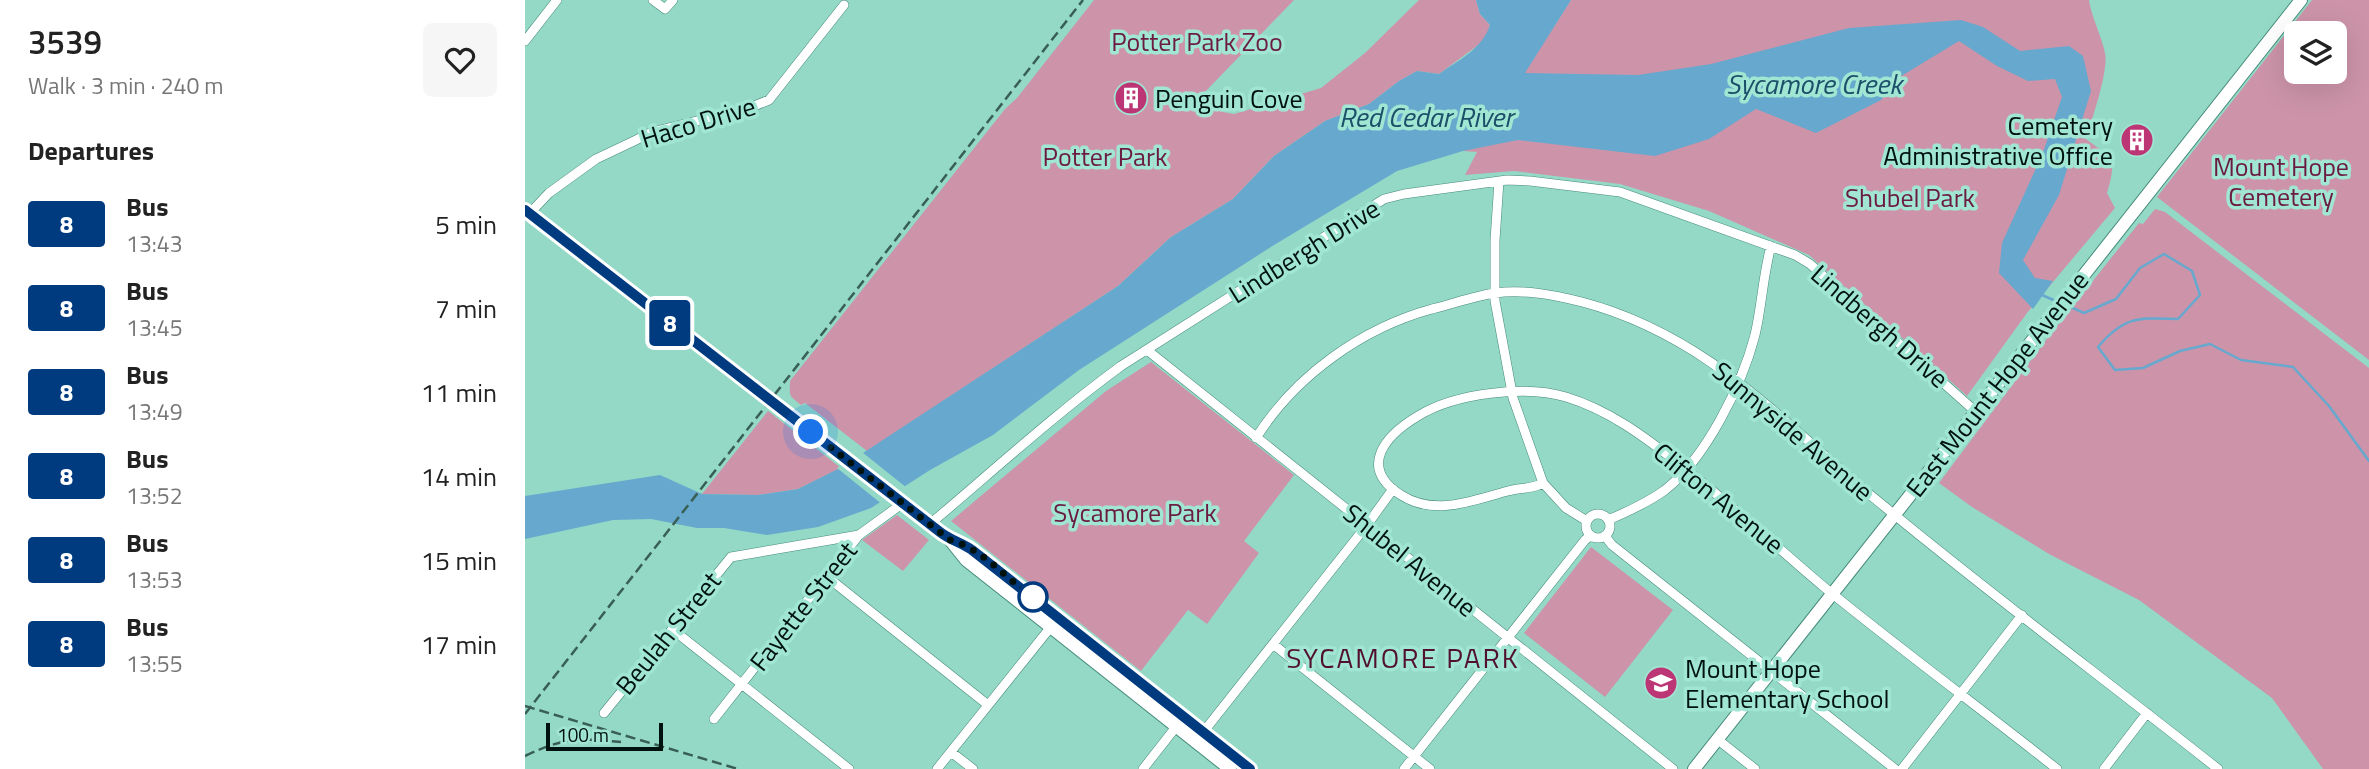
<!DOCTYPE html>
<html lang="en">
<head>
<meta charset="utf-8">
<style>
	:root { --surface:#fff; --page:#f6f6f6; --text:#222; --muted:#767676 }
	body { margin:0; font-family:"Titillium Web",sans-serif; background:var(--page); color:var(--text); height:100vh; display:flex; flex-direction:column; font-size:26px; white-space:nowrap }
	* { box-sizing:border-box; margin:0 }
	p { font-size:23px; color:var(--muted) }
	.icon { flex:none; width:38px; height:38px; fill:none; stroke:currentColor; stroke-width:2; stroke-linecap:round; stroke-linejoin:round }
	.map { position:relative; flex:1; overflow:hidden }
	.drawer { display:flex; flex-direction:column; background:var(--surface); width:525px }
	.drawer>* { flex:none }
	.badge { padding:0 14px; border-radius:5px; font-size:24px; line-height:46px }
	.controls { position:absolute; left:1759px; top:21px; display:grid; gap:14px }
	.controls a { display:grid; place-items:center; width:63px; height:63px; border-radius:10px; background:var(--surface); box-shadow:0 7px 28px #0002; font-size:35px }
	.scale { position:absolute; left:21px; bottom:18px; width:117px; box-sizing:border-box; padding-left:7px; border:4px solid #00120d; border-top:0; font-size:19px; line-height:24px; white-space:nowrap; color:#00120d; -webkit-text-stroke:5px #a0e6d3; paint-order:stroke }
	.you { position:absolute; width:35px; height:35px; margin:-18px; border:5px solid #fff; border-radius:50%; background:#1a73e8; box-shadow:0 0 0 10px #1a73e833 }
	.map>.badge { position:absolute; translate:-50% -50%; box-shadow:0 0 0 4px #fff }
	h2 { padding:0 28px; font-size:26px; line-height:63px }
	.round { display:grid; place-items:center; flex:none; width:74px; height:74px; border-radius:10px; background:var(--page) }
	.headline { display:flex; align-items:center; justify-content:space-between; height:119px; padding:0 28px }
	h1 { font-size:33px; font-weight:600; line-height:52px }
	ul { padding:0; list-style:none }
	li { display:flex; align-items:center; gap:21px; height:84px; padding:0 28px }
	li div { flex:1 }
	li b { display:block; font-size:26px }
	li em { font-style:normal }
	li .badge { min-width:77px; font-weight:700; text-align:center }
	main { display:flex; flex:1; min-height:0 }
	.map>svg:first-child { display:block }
	.green { fill:#cd94a9; fill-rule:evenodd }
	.water { fill:#66a8ce }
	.pier { fill:#93d9c6 }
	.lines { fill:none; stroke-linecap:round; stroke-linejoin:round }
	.stream { stroke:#66a8ce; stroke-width:2.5 }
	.street-casing { stroke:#468b7a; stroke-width:10 }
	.secondary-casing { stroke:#468b7a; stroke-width:14 }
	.street { stroke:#fff; stroke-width:9 }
	.secondary { stroke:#fff; stroke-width:12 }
	.rail { stroke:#395f55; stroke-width:2.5; stroke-dasharray:10 5; stroke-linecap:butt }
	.line-casing { stroke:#fff; stroke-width:16 }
	.line { stroke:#003b80; stroke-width:10 }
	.walk { stroke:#00120d; stroke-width:7; stroke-dasharray:0 12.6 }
	.stop-dot { fill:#fff; stroke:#003b80; stroke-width:3.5 }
	.labels { text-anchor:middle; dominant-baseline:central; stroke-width:7; stroke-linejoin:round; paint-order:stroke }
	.park-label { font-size:26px; fill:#6b1b41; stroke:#a0e6d3 }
	.poi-label { font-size:26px; fill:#00120d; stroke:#a0e6d3; text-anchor:start }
	.street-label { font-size:26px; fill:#00120d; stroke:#a0e6d3 }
	.water-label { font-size:28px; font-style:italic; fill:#1c4f6a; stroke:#a0e6d3 }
	.neighbourhood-label { font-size:28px; letter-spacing:2px; fill:#51102f; stroke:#a0e6d3 }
</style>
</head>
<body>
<main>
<section class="drawer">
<div class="headline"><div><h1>3539</h1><p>Walk · 3 min · 240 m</p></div><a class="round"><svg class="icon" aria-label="heart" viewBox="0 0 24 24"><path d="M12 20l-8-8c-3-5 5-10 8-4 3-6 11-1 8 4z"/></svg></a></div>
<h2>Departures</h2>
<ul>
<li><span class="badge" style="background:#003b80;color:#fff">8</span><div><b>Bus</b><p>13:43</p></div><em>5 min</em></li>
<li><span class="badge" style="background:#003b80;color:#fff">8</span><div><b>Bus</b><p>13:45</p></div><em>7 min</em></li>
<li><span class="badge" style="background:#003b80;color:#fff">8</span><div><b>Bus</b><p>13:49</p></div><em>11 min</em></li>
<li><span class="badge" style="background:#003b80;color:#fff">8</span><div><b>Bus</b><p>13:52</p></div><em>14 min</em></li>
<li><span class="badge" style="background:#003b80;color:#fff">8</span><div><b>Bus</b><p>13:53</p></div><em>15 min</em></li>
<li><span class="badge" style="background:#003b80;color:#fff">8</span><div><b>Bus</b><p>13:55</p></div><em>17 min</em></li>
</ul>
</section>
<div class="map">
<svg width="1844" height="769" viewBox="0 0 1844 769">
	<rect width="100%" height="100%" fill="#93d9c6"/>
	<path class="green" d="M569,0h200l-91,94 20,18 11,2 87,-26 44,-35 54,-53h57l4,14 10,11 -5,15 -46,34 -22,-3 -18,10 -30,23 -44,17 -51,35 -41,43 -62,38 -53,49 -251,165 -62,-48 -4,2c-14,-11 -11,-9 -11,-24l215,-272 12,-11z
		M1046,0h518c3,19 12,34 16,53 4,17 -13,66 -19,86 27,20 31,20 21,54l8,15 -88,105 -60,83 -158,-141 -100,-44 -89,-27 -106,-13 -49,4 12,-23 -14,-1 61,-78z
		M1787,0h57v360l-212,-163zM1771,33h39v39h-39z
		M1630,209l10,3 204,156v401h-46l-51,-71 -133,-98 -90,-46 -77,-47 -33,-24 110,-147 90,-113 4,1z
		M626,362l143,113 -50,66 15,12 -52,71 -19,-14 -47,61 -190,-150 155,-130z
		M243,411l73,57 -43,21 -40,6 -56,-1z
		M372,515l32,25 -26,31 -41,-31z
		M1066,547l82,63 -68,87 -81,-64z"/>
	<path class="water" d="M951,0h95l-46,73 113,2 73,-11 138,-36 112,-8 22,7 37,24 49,-5 14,10 8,35 -32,104 -36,65 12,18 18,3 -20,28 -34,-36 3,-30 40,-88 20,-58 -7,-18 -27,2 -31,-15 -38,-25 -61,37 -17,22 -65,33 -60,-24 -47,30 -54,17 -137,-16 -55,11 -66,20 -123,74 -195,125 -86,65 -63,35 -59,38 -53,19 -51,8 -43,-7h-27l-46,-9 -38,1 -88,19v-43l135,-21 42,19 56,1 40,-6 42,-21 278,-182 53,-49 62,-38 41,-43 51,-35 44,-17 30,-23 18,-10 22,3c20,-14 43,-25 51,-49l-10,-11z"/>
	<path class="pier" d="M337,452l45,36 -24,17 -46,-37z"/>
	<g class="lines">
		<path class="stream" d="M1517,295l16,7
			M1539,304l20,9 32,-14 24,-31 24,-14 28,17 8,24 -22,24c-39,-1 -53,-4 -80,28l17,23 28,-2 37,-17 30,-7 31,16 52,7 36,39 40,55"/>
		<defs>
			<path id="street" d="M128,0l12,9 8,-9
				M0,41l32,-41
				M974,181l-4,59v61l18,97 30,85 23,25 21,13
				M4,214l20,-21 47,-34 38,-18 18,-9 97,-24 20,-8 75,-95
				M622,350l526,419
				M731,438c39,-62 106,-110 176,-129 21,-5 42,-13 63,-16 29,-4 59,2 87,9 129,34 204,125 303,205 109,90 222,174 333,262
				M1018,483c-12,7 -23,4 -35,8 -35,9 -73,26 -107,4 -44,-28 -15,-60 17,-79 37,-23 107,-31 148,-19 43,13 79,40 113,67 51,39 96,82 145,123 76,62 156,121 233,182
				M1061 526a12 12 0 1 1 24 0a12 12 0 1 1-24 0Z
				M1083,520c19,-8 39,-17 57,-30 41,-32 77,-105 90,-155 7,-30 8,-60 16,-89
				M405,524c63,-53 124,-109 191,-158l263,-167 20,-5 103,-14 23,1 90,11 175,63 15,9 166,148
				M1080,536l7,9 283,224
				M301,576l162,129
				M147,629l177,140
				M748,644l157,125
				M79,713l127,-156 128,-22
				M189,719l145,-184 44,-32
				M676,735l166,-210 26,-36
				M1192,739l38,30
				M426,752l22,17
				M412,769l117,-146
				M618,769l36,-46
				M879,769l181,-229 5,-4
				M1377,769l120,-154
				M1579,769l43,-56"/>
			<path id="secondary" d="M0,210l415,322c10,8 22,11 32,18l278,219
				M425,540l16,20 264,209
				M1169,769l607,-769"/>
		</defs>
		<use href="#street" class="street-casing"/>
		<use href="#secondary" class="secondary-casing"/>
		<use href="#street" class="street"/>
		<use href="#secondary" class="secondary"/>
		<path class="rail" d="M0,706l213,63
			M0,714l558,-714
			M0,756c40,-19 53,-18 96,-14"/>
	</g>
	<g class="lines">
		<defs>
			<path id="line" d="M0,210l415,322c10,8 22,11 32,18l278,219"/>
		</defs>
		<use href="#line" class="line-casing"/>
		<use href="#line" class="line"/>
		<path class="walk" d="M286,432l139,108c32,8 56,39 83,57"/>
	</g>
	<defs>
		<symbol id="building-disc" viewBox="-11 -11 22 22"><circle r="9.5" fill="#bc3575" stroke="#a0e6d3"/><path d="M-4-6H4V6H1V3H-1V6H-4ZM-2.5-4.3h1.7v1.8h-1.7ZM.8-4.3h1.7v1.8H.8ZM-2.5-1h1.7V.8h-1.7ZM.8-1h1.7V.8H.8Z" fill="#fff"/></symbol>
		<symbol id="school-disc" viewBox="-11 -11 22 22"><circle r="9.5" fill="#bc3575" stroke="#a0e6d3"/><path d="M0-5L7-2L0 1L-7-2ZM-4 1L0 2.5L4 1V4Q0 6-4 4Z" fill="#fff"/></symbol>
	</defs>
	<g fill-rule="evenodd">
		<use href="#building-disc" x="587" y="79" width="38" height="38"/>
		<use href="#building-disc" x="1593" y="121" width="38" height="38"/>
		<use href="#school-disc" x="1117" y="664" width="38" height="38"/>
	</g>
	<circle class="stop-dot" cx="508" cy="597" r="14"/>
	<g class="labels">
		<g class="park-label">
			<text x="672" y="41">Potter Park Zoo</text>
			<text x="580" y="156">Potter Park</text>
			<text x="1756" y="166">Mount Hope<tspan x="1756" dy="30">Cemetery</tspan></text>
			<text x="1385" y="197">Shubel Park</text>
			<text x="610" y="512">Sycamore Park</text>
		</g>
		<g class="poi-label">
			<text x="630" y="98">Penguin Cove</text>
			<text x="1588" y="125" text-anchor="end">Cemetery<tspan x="1588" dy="30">Administrative Office</tspan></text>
			<text x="1160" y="668">Mount Hope<tspan x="1160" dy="30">Elementary School</tspan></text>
		</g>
		<g class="street-label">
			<text transform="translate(173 122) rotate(-17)">Haco Drive</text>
			<text transform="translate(779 251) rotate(-32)">Lindbergh Drive</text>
			<text transform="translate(1355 326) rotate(41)">Lindbergh Drive</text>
			<text transform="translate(1472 384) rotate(-52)">East Mount Hope Avenue</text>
			<text transform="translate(1268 431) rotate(40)">Sunnyside Avenue</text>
			<text transform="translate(1194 498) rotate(39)">Clifton Avenue</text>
			<text transform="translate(885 560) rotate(39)">Shubel Avenue</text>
			<text transform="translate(278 606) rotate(-52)">Fayette Street</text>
			<text transform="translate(143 633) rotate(-51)">Beulah Street</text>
		</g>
		<g class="water-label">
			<text x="1289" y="83">Sycamore Creek</text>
			<text x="901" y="116">Red Cedar River</text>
		</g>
		<g class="neighbourhood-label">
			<text x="878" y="657">SYCAMORE PARK</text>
		</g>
	</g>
</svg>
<div class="controls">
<a><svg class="icon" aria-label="layers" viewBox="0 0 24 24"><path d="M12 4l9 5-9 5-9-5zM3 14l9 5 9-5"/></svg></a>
</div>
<div class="scale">100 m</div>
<div class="you" style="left:286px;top:432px"></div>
<b class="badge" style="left:145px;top:323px;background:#003b80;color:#fff">8</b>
</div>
</main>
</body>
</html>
